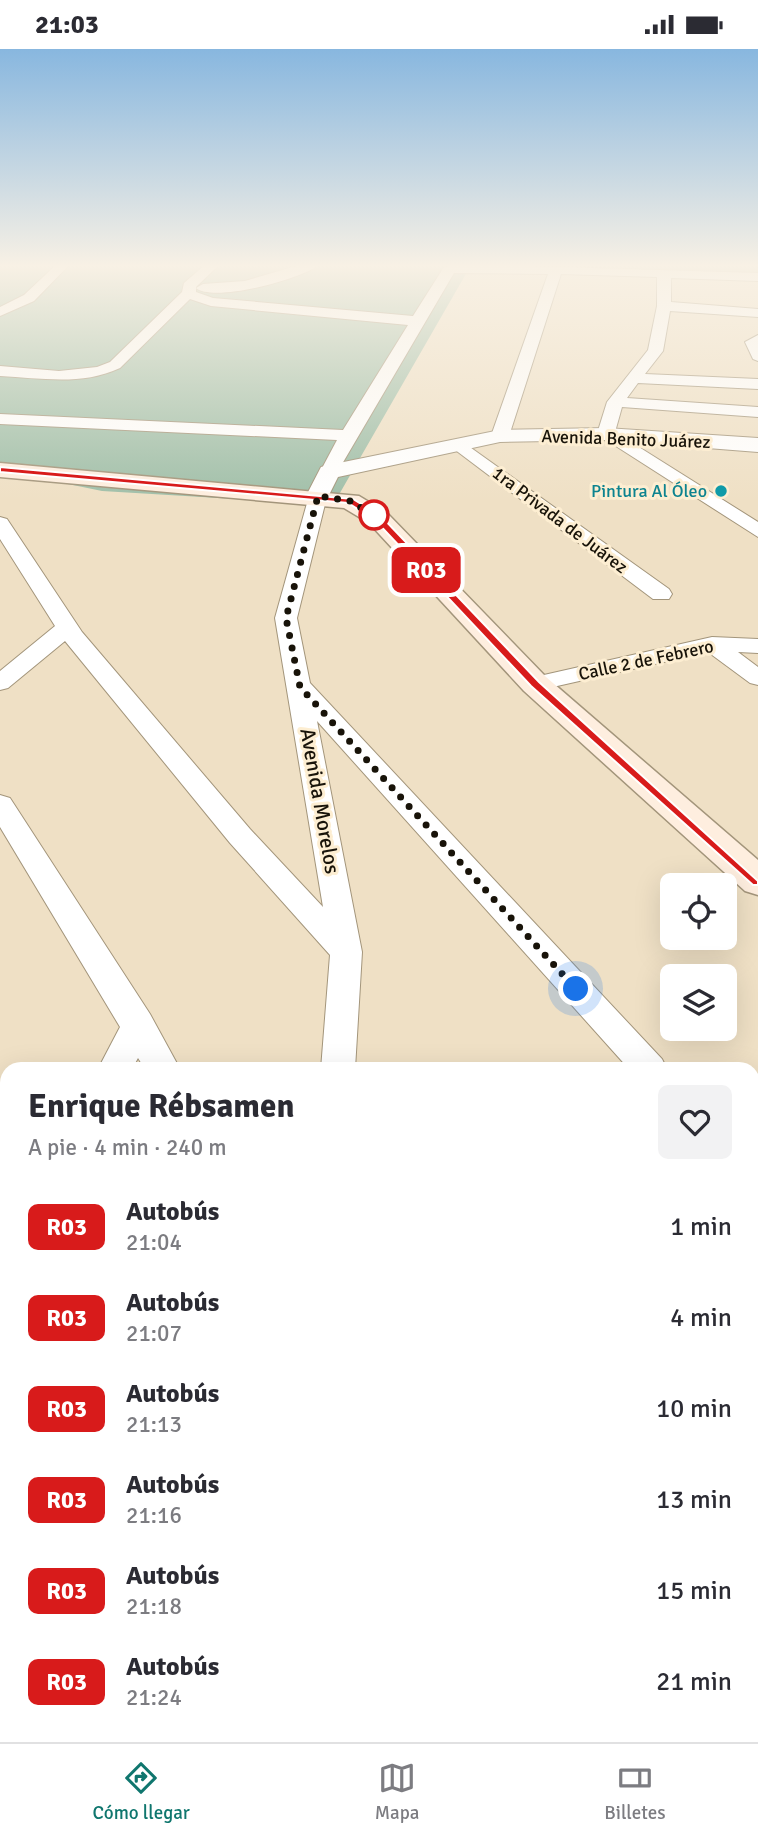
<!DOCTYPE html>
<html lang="es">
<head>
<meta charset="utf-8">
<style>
	:root { --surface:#fff; --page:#f2f2f3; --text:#2b2b33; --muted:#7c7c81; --line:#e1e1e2; --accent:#0f766e }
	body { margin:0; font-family:Signika,sans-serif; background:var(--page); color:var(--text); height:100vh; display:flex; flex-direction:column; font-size:26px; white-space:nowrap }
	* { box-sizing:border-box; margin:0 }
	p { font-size:23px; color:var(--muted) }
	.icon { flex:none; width:38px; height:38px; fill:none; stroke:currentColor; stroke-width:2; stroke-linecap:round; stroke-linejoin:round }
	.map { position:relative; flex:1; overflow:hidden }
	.sheet { position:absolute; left:0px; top:1013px; width:760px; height:681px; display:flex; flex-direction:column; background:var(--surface); border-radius:21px 21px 0 0; box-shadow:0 7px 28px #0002 }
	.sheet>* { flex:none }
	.badge { padding:0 14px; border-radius:10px; font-size:24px; line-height:46px }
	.tools { position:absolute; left:660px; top:824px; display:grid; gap:14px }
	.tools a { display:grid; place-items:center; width:77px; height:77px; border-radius:10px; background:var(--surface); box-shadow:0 7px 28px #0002; font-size:35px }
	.you { position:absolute; width:35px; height:35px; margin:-18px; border:5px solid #fff; border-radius:50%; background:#1a73e8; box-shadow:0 0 0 10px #1a73e833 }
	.map>.badge { position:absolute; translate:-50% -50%; box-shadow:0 0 0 4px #fff }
	.round { display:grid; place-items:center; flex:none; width:74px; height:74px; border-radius:10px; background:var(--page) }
	.summary { display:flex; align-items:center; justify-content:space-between; height:119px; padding:0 28px }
	h1 { font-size:33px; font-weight:700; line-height:52px }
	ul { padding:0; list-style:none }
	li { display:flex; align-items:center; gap:21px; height:91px; padding:0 28px }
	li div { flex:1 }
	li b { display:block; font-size:26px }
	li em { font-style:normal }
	li .badge { min-width:77px; font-weight:700; text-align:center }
	.status { display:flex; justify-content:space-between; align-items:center; height:49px; padding:0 35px; background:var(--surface); direction:ltr }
	.status svg { height:19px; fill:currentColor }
	.menu { display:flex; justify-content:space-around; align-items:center; height:98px; border-top:2px solid var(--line); background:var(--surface); font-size:19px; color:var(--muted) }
	.menu a { display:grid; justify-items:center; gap:4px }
	.menu .active { color:var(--accent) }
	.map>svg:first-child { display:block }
	.green { fill:#a0bfa9 }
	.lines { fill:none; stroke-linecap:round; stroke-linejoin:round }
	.minor-casing { stroke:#a3957b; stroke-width:2 }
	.tertiary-casing { stroke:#a3957b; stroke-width:2 }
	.secondary-casing { stroke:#a3957b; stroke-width:3 }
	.minor { fill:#fff; fill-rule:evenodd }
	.tertiary { fill:#fff; fill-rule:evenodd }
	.secondary { fill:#feeedf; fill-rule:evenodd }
	.line { fill:#d81b1b; stroke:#fff; stroke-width:2 }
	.walk { stroke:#181309; stroke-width:7; stroke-dasharray:0 12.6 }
	.culture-dot { fill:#0f9aa8; stroke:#fdeed2; stroke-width:2.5 }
	.stop-dot { fill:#fff; stroke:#d81b1b; stroke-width:3.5 }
	.labels { text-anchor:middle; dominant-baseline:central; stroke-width:6; stroke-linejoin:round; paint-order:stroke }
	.far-street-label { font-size:18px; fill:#181309; stroke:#fdeed2 }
	.far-culture-label { font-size:18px; fill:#0d838f; stroke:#fdeed2; text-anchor:end }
	.street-label { font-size:21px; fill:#181309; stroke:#fdeed2 }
</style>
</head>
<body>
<div class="status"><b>21:03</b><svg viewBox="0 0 49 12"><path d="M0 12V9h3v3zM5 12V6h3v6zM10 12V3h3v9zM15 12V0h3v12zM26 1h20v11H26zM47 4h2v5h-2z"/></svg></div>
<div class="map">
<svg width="758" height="1693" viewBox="0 0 758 1693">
	<rect width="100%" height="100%" fill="#efe0c5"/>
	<path class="green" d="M0,215h758v12l-291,-4 -134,233 -231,-14 -102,-21z"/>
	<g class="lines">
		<defs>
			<path id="minor" d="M57,215h13l-36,37 -34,15v-9l24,-12z
				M206,215h14l-24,23v5l17,6 200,18 31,-49 17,-3 297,9v8l-87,-3v24l87,7v8l-88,-6 -7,40 -18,23 113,5v10l-120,-6 -11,15 131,9v10l-136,-10 -7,25 143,90v15l-161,-103 10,-32 41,-52 9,-44v-29l-96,-3 -52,162 -9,5 -9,-5 57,-162 -94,-1 -119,203 -6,1 -9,-5 17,-32 -337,-16v-10l343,16 65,-105 -197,-19 -21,-7 -70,69c-38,18 -79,10 -120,8v-10l59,5 38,-4 13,-5 72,-70 2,-9z
				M303,215h17c-17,15 -106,39 -124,24l7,-4 42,-3z
				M758,286v26l-5,-2 -8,-17z
				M460,391l209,149 3,5 -3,5h-16l-199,-150 -3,-4z
				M318,441l9,6 -30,122 13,65 352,376 5,10h-38l-312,-348 45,231 -7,117h-34l9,-114 -100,-112 -165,-202 -57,47 -8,2v-19l55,-45 -55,-87v-22l7,2 75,113 168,197 73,78 -48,-289 34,-122z
				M712,588l46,2v14l-20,-1 20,15v18l-8,-2 -42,-31 -173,39 -8,-2 -4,-5 4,-5 8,-2z
				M0,746l10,3 140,216 30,55h-35l-7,-11 -6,11h-34l22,-42 -120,-200z
				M752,1110l6,2v36l-6,-2z
				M0,1155l7,2v36l-7,-2z
				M7,1222v54l-7,2v-53z
				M752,1507l6,2v51l-6,-2z
				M185,1687h52l-2,6h-52z
				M439,1687h54l2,6h-54z"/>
			<path id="tertiary" d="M606,379l152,10v14l-152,-12 -106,2 -162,35 -12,24h-16l-4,-5 15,-29 8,-2 171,-35z"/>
			<path id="secondary" d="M0,414l359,33 28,17 159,164 212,183v35l-13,-4 -221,-200 -155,-168 -25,-15 -344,-31z"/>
		</defs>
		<use href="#minor" class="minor-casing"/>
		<use href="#tertiary" class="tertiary-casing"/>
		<use href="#secondary" class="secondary-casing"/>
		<use href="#minor" class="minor"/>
		<use href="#tertiary" class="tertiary"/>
		<use href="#secondary" class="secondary"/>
	</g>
	<linearGradient id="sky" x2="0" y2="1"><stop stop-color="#88b7df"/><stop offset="0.48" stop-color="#f8f1e5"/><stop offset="1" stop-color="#f8f1e5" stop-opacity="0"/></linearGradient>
	<rect width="758" height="452" fill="url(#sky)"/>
	<path class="line" d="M0,418l353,32 28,17 158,166 219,199v4h-5l-222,-199 -156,-166 -27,-17 -348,-31z"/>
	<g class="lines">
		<path class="walk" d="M374,466l4,3 -28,-17 -32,-5 -32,122 14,69 276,302"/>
	</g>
	<circle class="culture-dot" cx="721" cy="442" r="7"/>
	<circle class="stop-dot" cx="374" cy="466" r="14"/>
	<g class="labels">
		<g class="far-street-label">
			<text transform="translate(626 390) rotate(2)">Avenida Benito Juárez</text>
			<text transform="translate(560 471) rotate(37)">1ra Privada de Juárez</text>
			<text transform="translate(646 611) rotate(-12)">Calle 2 de Febrero</text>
		</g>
		<g class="far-culture-label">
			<text x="707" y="442">Pintura Al Óleo</text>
		</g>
		<g class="street-label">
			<text transform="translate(320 752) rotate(80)">Avenida Morelos</text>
		</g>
	</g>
</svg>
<div class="tools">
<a><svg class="icon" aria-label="locate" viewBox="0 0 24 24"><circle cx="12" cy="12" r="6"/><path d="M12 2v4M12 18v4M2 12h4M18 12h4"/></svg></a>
<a><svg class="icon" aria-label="layers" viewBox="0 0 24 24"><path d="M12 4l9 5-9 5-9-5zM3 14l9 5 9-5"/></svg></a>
</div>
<div class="you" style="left:576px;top:940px"></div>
<b class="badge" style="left:426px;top:521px;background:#d81b1b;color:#fff">R03</b>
<section class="sheet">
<div class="summary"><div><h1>Enrique Rébsamen</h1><p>A pie · 4 min · 240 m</p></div><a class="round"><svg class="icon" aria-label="heart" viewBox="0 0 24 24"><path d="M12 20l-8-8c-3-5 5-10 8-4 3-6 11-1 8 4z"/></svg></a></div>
<ul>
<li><span class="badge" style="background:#d81b1b;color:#fff">R03</span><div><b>Autobús</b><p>21:04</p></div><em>1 min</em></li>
<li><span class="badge" style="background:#d81b1b;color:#fff">R03</span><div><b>Autobús</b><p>21:07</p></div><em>4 min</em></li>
<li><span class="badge" style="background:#d81b1b;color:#fff">R03</span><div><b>Autobús</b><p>21:13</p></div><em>10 min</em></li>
<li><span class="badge" style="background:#d81b1b;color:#fff">R03</span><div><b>Autobús</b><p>21:16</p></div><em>13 min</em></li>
<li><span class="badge" style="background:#d81b1b;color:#fff">R03</span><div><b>Autobús</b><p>21:18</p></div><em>15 min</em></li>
<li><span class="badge" style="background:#d81b1b;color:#fff">R03</span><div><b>Autobús</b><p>21:24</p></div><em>21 min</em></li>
</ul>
</section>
</div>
<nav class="menu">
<a class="active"><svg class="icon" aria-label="directions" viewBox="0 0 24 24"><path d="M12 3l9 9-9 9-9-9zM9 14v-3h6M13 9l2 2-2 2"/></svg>Cómo llegar</a>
<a><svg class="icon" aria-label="map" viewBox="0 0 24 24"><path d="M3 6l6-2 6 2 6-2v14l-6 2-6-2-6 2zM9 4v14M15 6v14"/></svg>Mapa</a>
<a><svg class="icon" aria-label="tickets" viewBox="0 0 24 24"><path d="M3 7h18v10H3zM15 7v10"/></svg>Billetes</a>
</nav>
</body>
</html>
